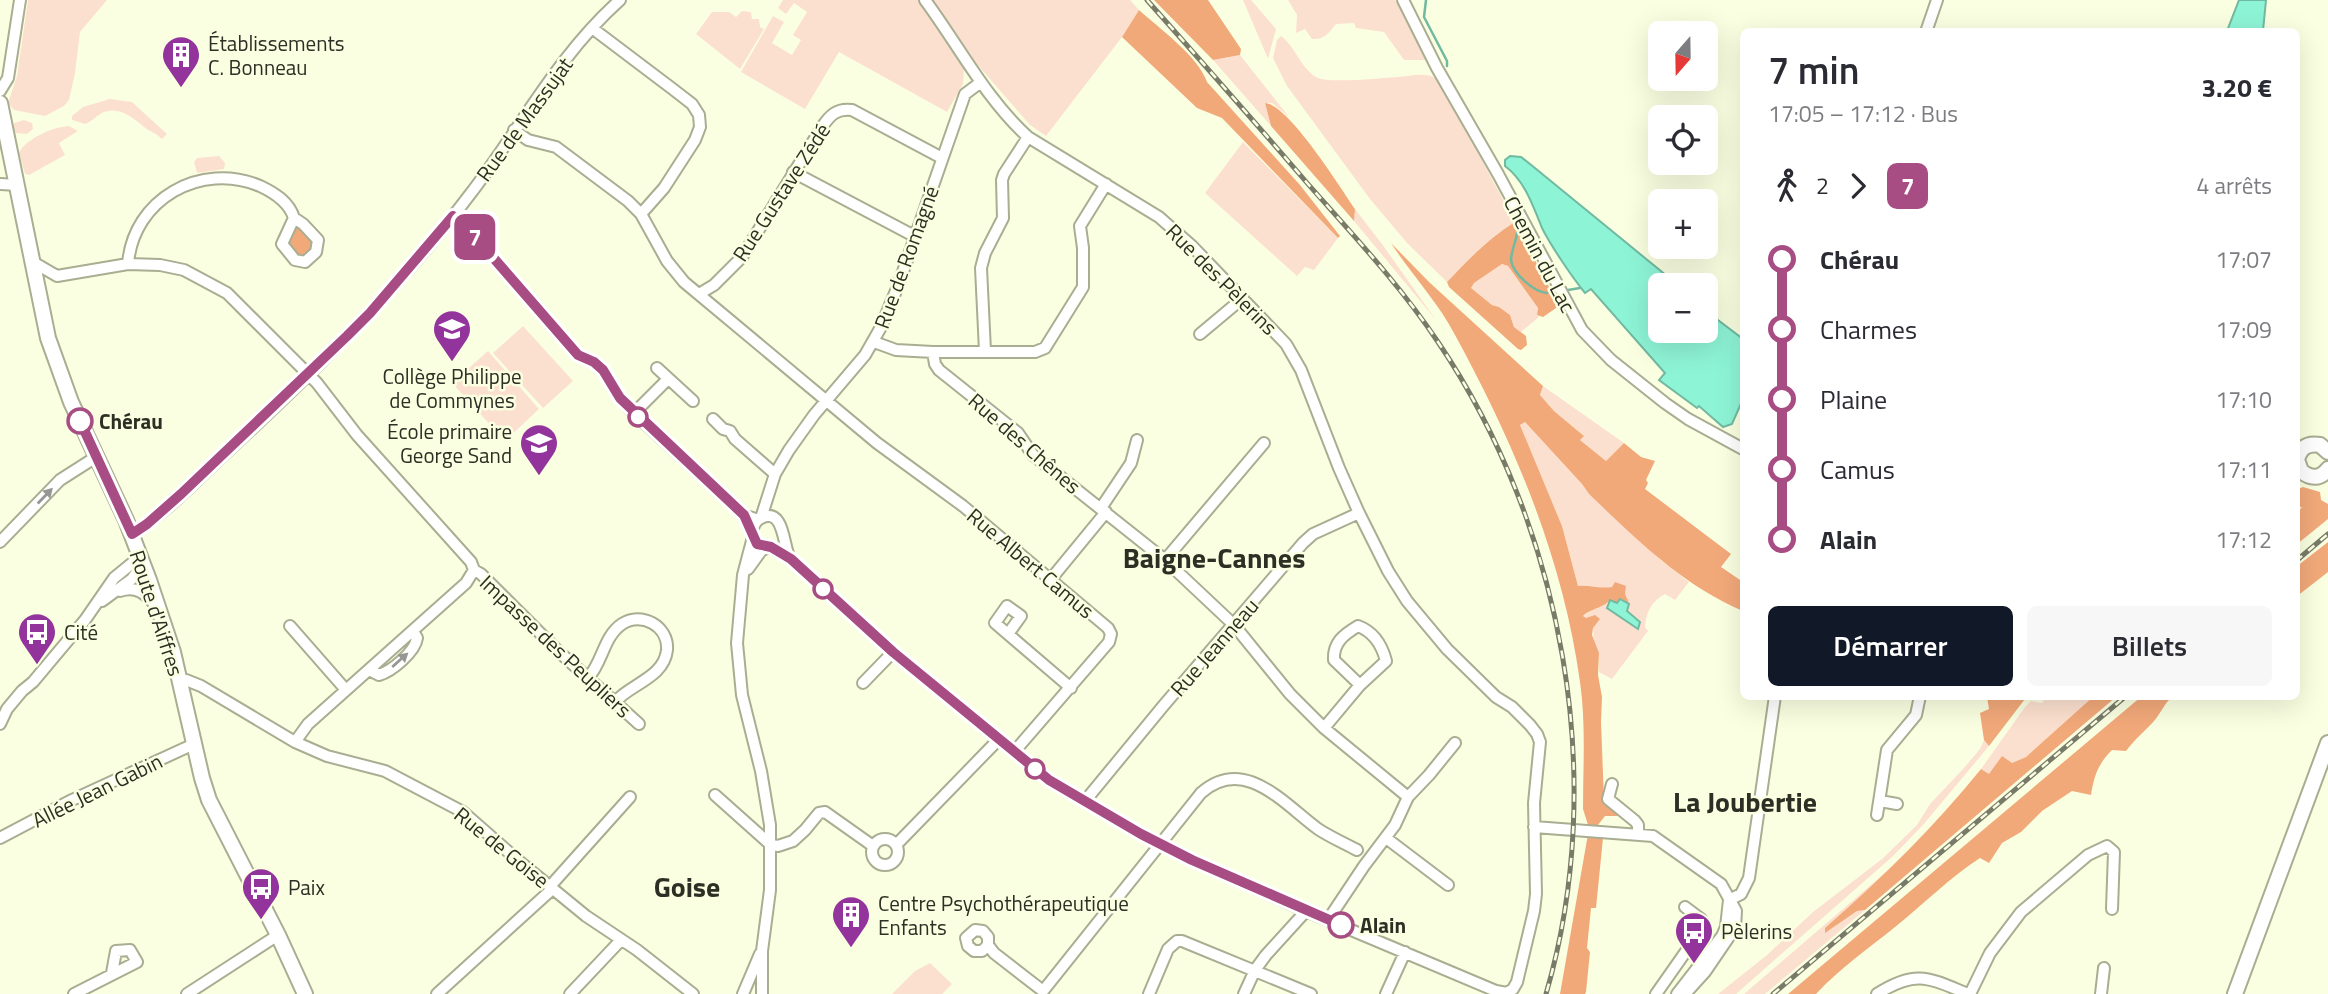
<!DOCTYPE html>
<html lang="fr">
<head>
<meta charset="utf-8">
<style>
	:root { --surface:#fff; --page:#f7f7f7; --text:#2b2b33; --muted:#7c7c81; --accent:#111827 }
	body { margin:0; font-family:"Titillium Web",sans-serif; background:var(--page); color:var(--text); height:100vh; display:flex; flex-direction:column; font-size:26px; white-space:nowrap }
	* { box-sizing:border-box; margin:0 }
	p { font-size:23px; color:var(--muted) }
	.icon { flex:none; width:38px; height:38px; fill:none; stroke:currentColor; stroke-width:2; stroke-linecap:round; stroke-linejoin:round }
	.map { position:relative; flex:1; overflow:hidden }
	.sheet { position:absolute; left:1740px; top:28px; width:560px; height:672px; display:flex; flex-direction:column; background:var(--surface); border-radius:10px; box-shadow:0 7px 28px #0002 }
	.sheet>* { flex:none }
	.badge { padding:0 14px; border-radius:10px; font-size:24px; line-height:46px }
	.needle { width:46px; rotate:200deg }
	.fabs { position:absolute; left:1648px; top:21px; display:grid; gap:14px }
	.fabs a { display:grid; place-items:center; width:70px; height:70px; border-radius:10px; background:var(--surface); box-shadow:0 7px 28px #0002; font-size:35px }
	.map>.badge { position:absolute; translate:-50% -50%; box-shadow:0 0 0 4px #fff }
	.legs { display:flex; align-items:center; gap:10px; height:77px; padding:0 28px; font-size:23px }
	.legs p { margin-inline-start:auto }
	.headline { display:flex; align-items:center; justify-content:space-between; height:119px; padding:0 28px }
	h1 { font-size:38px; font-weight:600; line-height:52px }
	.action { display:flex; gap:14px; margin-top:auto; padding:14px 28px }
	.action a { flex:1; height:80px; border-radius:10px; background:var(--accent); color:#fff; font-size:28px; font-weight:600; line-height:80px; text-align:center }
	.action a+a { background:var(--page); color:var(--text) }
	ul { padding:0 28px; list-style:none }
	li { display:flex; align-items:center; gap:24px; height:70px; font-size:26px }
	li i { display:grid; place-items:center; width:10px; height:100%; margin:0 9px; background:currentColor }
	li i::after { content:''; width:18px; height:18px; margin:-9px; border:5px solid; border-radius:50%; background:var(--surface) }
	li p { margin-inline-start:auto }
	li:first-child i { background:linear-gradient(#0000 50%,currentColor 0) }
	li:last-child i { background:linear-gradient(currentColor 50%,#0000 0) }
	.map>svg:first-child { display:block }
	.green { fill:#fce0cf }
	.forest { fill:#f2a97a }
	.water { fill:#8ef4d6; stroke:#71b9a1; stroke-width:2 }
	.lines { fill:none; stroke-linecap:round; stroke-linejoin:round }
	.stream { stroke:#71b9a1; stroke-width:2.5 }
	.minor-casing { stroke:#a9ad91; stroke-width:14 }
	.major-casing { stroke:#a9ad91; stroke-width:18 }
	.minor { stroke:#fff; stroke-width:10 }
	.major { stroke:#fff; stroke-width:14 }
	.rail-casing { stroke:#797b69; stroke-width:5 }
	.rail { stroke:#fbffe1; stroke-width:2.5; stroke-dasharray:8; stroke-linecap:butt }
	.oneway { fill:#969792 }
	.line-1-casing { stroke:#fff; stroke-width:16 }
	.line-1 { stroke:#a84d84; stroke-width:10 }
	.stop-1-dot { fill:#fff; stroke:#a84d84; stroke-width:3.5 }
	.labels { text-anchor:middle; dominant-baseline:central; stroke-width:5; stroke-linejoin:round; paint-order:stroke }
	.poi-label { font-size:21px; fill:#2e2f24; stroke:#fbffe1; text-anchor:start }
	.street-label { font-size:21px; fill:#2e2f24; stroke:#fbffe1 }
	.stop-label { font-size:21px; font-weight:bold; fill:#2e2f24; stroke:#fbffe1; text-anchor:start }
	.district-label { font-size:28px; font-weight:bold; fill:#2e2f24; stroke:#fbffe1 }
</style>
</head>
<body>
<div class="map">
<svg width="2328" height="994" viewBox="0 0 2328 994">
	<rect width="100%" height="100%" fill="#fbffe1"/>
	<path class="green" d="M28,0h79l-27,32 -5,41 -6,27 -5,6 -19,10 -31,-6 -6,-7 9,-27z
		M783,0h347l9,10 -17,27 -76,99 -16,-11 -55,-63 -11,7 -1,15 -16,28 -108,-60 -34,57 -64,-37 32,-56 11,6 -12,21 20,12 9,-15 -8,-5 14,-23 -13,-9 -8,11 -8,-6z
		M1243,0h8l25,29 -8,30z
		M1281,0h114l34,60h-25l-20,-28 -28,-4 -2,-5 -18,1c-7,9 -12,16 -24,15l-7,-10 -9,4 1,-18 -9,-15z
		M742,11l9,1 1,7h7l1,8 4,2 -24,40 -44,-35 16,-22h17l7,5z
		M1281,36c14,10 19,31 35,41 11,7 65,1 81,0 15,-1 29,-6 42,3l76,142c-26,16 -47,38 -68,60l-40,-39 -37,-44 -83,-113 -14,-28 4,-18z
		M1240,55l49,62 -17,-14h-7l6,23 -58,-66z
		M110,99l22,3 35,32 -5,5c-6,-6 -11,-7 -18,-12 -10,-9 -25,-21 -40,-15 -7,3 -11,9 -19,12l-13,-4v-4l11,-9z
		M24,120l8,3 1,6 -6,5 -11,-1 -4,-4 2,-6z
		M69,126l9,5 -19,12 6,12 -36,20 -4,-1 -6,-21c5,-13 35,-27 50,-27z
		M1243,142l95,96 -24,32 -9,-3 -8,9 -92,-83z
		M219,156l6,7 -1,6 -27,4 -3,-11 3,-4z
		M1355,209l27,35 54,76 -82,-99z
		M1502,264l6,2 30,42 -1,7 2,2 -18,15 -7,-5 -4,-12 -11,-8 -7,-2 -21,-17 3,-5z
		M523,326l50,55 -30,27 -50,-55z
		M488,351l51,58 -34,32 -53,-58z
		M1543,386l81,57 -18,18 -26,-21 3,-5 -29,-24 -14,-16z
		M1525,422l57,62 7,10 74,68 26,20 -14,18 -10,-6c-13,7 -19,18 -20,33l3,4 -36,48 -13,-7v-19l-5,-8 -1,-17 -10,-12 20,-12 25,-2 -3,-8c-12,-6 -33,-9 -47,-8l-16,-60 -42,-101z
		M2046,697h48l-68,60 -37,17 -8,-5 44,-62 6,-6 11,2z
		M1984,740l5,6 -66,79 -31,32 -156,137h-18l49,-39 46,-43 69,-53 35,-34 13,-21 33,-35 17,-20z
		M1894,865l-68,67 31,-21 8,-1 -100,84h-21z
		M930,963l22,21 -10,10h-50l23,-23z"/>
	<path class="forest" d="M1154,0h54l33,49 -1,6 -27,5z
		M1139,10c21,19 59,46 68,72l93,103 40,51 -2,2 -116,-120 -25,-10 -75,-71z
		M1265,103c23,1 75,84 90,106l-1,12 -83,-95z
		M1515,222l44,84 -16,11 -6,-2 1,-7 -30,-42 -6,-2 -28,19 -3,5 21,17 7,2 11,8 4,12 12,9 1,9 -6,5 -3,-1 -69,-62 -2,-5c21,-22 42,-44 68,-60z
		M301,227l13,12 -1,11 -7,5 -5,1 -11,-8 -2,-8 9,-12z
		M1391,243l38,39 114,104 -3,9 14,16 30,25 -4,4 26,21 18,-18 17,14 14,4 -9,19 2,3 -3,6 86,65 -10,13 22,15v29c-61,-26 -107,-72 -154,-117l-7,-10 -57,-62 -5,3 42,101 16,60c12,-1 22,3 34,1l3,-5 11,4 -1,8 4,9 -5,-2 -7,2 -7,-3c-3,6 -20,9 -27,16l3,2 9,-3 5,4 -7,9 -1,7 7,18 -1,22 4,22 -1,25 3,78 13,14v2h-12l-7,9h-10l-5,-16c0,-42 3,-86 -3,-127 -17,-124 -66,-239 -125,-347 -17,-33 -44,-61 -64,-92z
		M2303,487l17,5 1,8 7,4v15l-32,26v-31l6,-7h-6v-17z
		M2328,542v30l-32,25v-30z
		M2094,696l22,1 -251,213 -8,1 -32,22v-5c56,-49 109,-101 156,-159l8,5 13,-18 10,7 14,-6z
		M2142,696l30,1c-8,7 -11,16 -18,24 -9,10 -19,18 -28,30l-14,-1c-14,14 -18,26 -21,45l-19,-4 -30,20 -21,21 -19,11 -13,20 -9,-5c-31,20 -56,46 -85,69 -27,22 -55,41 -79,67h-28z
		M1987,697l37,-1 1,3 -36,47 -5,-6 -4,-27 9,-4z
		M1588,834l15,4 -7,70h-5l-4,40 3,4 -4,40 -1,2h-25z"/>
	<path class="water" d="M2239,0h27l-3,31h-36z
		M1510,156l11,1 9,7 148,121h-17v46h45v-20l37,28v60l-11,25 -9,3 -24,-21 -2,2 -38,-28 6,-7 -74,-84 -6,4c-13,-16 -34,-47 -43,-65 -9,-22 -17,-47 -37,-62v-6z
		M1620,599l9,5 -2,7 13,11 -2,7 -31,-21 3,-8 7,3z"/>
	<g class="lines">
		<path class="stream" d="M1426,0l-2,17 23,44v5
			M1517,233c-1,9 -6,18 -6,27 2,14 23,32 36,33
			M1568,290l12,-2"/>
		<defs>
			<path id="minor" d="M1403,0l34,68 61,106 84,156 29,30 54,43 23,16 55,30
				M592,28l82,62 18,14 7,11 1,12 -5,13 -31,48 -23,26
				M1926,32l11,-32
				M0,91l8,-13 12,-78
				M514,130l14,10 28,7 72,54 13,13 26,47 17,21 193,161 86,63 145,122 3,6 -2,8 -95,110
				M793,172l123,65
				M0,184l18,1
				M453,217l24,22 101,116 16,7 9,8 17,28 14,15 110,102 14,5
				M33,262l24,14 71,-12 32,1 24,5 43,23 90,90 40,52 114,127 3,8
				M128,264c5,-65 73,-103 132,-78 15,7 29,16 34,32l-12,26 13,16 10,2 11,-10 2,-12 -15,-16 -9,-6
				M699,294l15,-9 28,-28 80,-130c8,-12 15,-19 30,-17l90,48
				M1200,334l43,-36
				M874,342l22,8 37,2 2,12 4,6 79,63 15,22 132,105 69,65 56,69 34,34 84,69 21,-22 26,-32
				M985,351l-4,-83 4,-15 18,-35 -1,-38 2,-6 24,-37
				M933,352h102l10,-4 38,-61v-39l-3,-22 26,-42
				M657,368l36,33
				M634,413l34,-34
				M713,419l10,10 7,2 5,8 40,35
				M1101,508l30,-45 6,-23
				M761,518l14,-44 14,-24 25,-35 51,-60 16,-28 17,-41 67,-192 16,-12
				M752,532c1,-6 3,-11 9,-14 23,-11 22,26 28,38
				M132,534c36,-22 65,-55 96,-83 87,-80 172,-164 243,-258 49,-64 88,-139 149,-193
				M753,537l-10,38 -6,68 5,52 19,76 9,54v65l-8,61v43
				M0,542l60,-62 36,-23
				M771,547l20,12 102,93 156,128 74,44 69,36 114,51 190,80 11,2 6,-4 4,-7 17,-71 2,-17 -2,-91 6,-61 -3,-8 -7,-9 -18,-18 -16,-10 -49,-48 -40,-48 -19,-30 -29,-58 -20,-45 -38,-98 -15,-26 -94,-98 -33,-29 -131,-80c-42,-38 -69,-91 -103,-137
				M1165,560l99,-117
				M748,569l13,-18 5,-3
				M1051,579l55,-67
				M120,591c16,-6 26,3 36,15
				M102,601l30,-22 11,-16
				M290,626l56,64
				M1008,634l13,-18 -14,-10 -12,17 76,65
				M369,670l10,5c13,-4 36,-23 38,-37l-4,-7
				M588,678c15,-16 15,-41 34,-54 19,-13 47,2 45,26 -3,28 -37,34 -52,52
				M179,680h7l15,6 94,56 32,14 58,15 78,41 57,50 66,54 51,34 56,44
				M863,683l30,-31
				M0,724l7,-15 15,-18 11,-9 52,-62 29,-42 27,-22
				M1324,728l36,-43 26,-24c-4,-16 -12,-29 -28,-35 -15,9 -25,17 -24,34l26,25
				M295,742l13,-18 158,-141 8,-13 7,4 77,77 81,73
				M1612,784l-4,15 27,22 3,4v9
				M715,795l56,50 7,1 15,-5 12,-11 14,-17 6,-1 48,34
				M1085,801l79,-96 139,-162 10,-9 46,-21
				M1880,801l17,3
				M1877,815l10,-65 29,-35 4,-19
				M1534,827l119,9 68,48 15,27 -1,17 -30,44 -20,22
				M0,838l72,-38 122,-56
				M1386,838l62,47
				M872 852a13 13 0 1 1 26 0a13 13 0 1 1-26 0Z
				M896,845l103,-106
				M1729,900l12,-6 8,-16 26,-182
				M1328,920l36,-54 31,-41 13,-28
				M988,945l-6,6h-8l-6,-5 -2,-8 9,-8 8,1 5,6v8l6,8 49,38 158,-198c43,-38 82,10 117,36 12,8 26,14 39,21
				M74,994l63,-32 -7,-12 -14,1 -4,22
				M187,994l91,-59
				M437,994l112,-102 4,-9 77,-86
				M570,994l51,-54
				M743,994l17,-40
				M1149,994l19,-45 9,-8h5l129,53
				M1244,994l11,-24 11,-15 40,-44
				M1386,994l19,-42
				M1656,994l47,-67 -2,-8 -16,-12
				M1677,994l45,-58 4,-9 3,-27
				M1877,994c39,-25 52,-16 91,0
				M1970,994l20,-41 31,-41 67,-57 19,-9 7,6 -2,57
				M2101,994l3,-26"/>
			<path id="major" d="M0,103l48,235 23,64 55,118 23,60 24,72 29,126 7,22 69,135 27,59
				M2328,452l-8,-7c-13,-2 -20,3 -23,15l4,11c10,8 19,8 27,-2
				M2235,994l93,-251"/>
		</defs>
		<use href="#minor" class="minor-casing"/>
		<use href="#major" class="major-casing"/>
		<use href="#minor" class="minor"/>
		<use href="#major" class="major"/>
		<defs>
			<path id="rail" d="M1147,0c54,61 108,122 161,184 45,51 92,101 130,158 125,185 171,436 108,652
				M2296,561l32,-27
				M1773,994l353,-298"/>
		</defs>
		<use href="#rail" class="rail-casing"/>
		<use href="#rail" class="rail"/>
	</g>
	<defs><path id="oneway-solid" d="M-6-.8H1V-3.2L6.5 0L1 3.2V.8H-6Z" transform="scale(1.75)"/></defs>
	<g class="oneway">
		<use href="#oneway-solid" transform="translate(45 496) rotate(-46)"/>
		<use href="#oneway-solid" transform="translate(400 660) rotate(-42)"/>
	</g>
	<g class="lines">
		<defs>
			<path id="line-1" d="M80,421l52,113 15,-10 34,-30 166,-158 23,-23 83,-97 24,23 101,116 16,7 9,8 17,28 124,117 13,29 14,3 20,12 102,93 156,128 92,54 51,26 149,65"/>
		</defs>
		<use href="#line-1" class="line-1-casing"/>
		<use href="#line-1" class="line-1"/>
	</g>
	<defs>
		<symbol id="building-pin" viewBox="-11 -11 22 30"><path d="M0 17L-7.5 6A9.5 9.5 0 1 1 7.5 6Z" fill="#93349d" stroke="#fbffe1"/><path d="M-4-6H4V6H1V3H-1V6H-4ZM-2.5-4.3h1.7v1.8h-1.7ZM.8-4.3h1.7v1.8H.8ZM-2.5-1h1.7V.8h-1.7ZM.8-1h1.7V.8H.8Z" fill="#fff"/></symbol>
		<symbol id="school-pin" viewBox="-11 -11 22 30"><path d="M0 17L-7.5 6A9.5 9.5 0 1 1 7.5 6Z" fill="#93349d" stroke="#fbffe1"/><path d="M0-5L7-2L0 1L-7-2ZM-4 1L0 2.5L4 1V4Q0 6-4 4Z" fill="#fff"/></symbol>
		<symbol id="bus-pin" viewBox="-11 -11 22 30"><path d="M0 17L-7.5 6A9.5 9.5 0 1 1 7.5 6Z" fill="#93349d" stroke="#fbffe1"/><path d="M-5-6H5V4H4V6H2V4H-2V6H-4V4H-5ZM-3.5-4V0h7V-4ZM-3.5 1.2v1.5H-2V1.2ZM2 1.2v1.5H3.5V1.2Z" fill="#fff"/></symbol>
	</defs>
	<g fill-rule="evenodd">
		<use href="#building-pin" x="159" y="33" width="44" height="60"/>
		<use href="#school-pin" x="430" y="307" width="44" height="60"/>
		<use href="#school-pin" x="517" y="421" width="44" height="60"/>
		<use href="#bus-pin" x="15" y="610" width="44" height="60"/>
		<use href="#bus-pin" x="239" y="865" width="44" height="60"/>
		<use href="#building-pin" x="829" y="893" width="44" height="60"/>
		<use href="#bus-pin" x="1672" y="909" width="44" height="60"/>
	</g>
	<g class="stop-1-dot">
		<circle cx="638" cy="417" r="9"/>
		<circle cx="80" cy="421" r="12"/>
		<circle cx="823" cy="589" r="9"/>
		<circle cx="1035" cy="769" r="9"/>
		<circle cx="1341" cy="925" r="12"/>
	</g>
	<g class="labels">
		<g class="poi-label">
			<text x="208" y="43">Établissements<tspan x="208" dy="24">C. Bonneau</tspan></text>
			<text x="452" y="376" text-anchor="middle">Collège Philippe<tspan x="452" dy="24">de Commynes</tspan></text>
			<text x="512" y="431" text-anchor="end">École primaire<tspan x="512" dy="24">George Sand</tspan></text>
			<text x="64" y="632">Cité</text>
			<text x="288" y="887">Paix</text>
			<text x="878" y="903">Centre Psychothérapeutique<tspan x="878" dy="24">Enfants</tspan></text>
			<text x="1721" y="931">Pèlerins</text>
		</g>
		<g class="street-label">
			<text transform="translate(524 119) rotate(-54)">Rue de Massujat</text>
			<text transform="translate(781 192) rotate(-57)">Rue Gustave Zédé</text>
			<text transform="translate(1540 254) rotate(62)">Chemin du Lac</text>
			<text transform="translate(906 257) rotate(-70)">Rue de Romagné</text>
			<text transform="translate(1222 279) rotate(45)">Rue des Pèlerins</text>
			<text transform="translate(1025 443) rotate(41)">Rue des Chênes</text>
			<text transform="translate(1031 563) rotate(40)">Rue Albert Camus</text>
			<text transform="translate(157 613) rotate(72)">Route d'Aiffres</text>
			<text transform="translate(556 646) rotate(43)">Impasse des Peupliers</text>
			<text transform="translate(1214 647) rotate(-49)">Rue Jeanneau</text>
			<text transform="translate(97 790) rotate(-26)">Allée Jean Gabin</text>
			<text transform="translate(502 847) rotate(39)">Rue de Goise</text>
		</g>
		<g class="stop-label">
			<text x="99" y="421">Chérau</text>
			<text x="1360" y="925">Alain</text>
		</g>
		<g class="district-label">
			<text x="1214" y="557">Baigne-Cannes</text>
			<text x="1745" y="801">La Joubertie</text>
			<text x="687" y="886">Goise</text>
		</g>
	</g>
</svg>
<div class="fabs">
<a><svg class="needle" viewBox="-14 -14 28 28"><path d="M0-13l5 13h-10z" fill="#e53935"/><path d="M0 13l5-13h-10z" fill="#7c7c81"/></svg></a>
<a><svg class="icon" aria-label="locate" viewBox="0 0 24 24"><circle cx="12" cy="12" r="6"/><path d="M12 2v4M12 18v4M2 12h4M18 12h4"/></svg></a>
<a>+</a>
<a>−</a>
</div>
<b class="badge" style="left:475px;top:237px;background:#a84d84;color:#fff">7</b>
<section class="sheet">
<div class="headline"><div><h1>7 min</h1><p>17:05 – 17:12 · Bus</p></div><b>3.20 €</b></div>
<div class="legs"><svg class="icon" aria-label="walk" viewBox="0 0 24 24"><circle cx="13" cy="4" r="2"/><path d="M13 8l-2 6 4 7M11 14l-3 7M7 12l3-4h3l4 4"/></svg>2<svg class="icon" aria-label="forward" viewBox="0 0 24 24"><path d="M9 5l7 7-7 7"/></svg><b class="badge" style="background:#a84d84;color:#fff">7</b><p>4 arrêts</p></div>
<ul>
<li><i style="color:#a84d84"></i><b>Chérau</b><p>17:07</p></li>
<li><i style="color:#a84d84"></i><span>Charmes</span><p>17:09</p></li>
<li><i style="color:#a84d84"></i><span>Plaine</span><p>17:10</p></li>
<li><i style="color:#a84d84"></i><span>Camus</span><p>17:11</p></li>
<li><i style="color:#a84d84"></i><b>Alain</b><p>17:12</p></li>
</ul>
<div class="action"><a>Démarrer</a><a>Billets</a></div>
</section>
</div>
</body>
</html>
